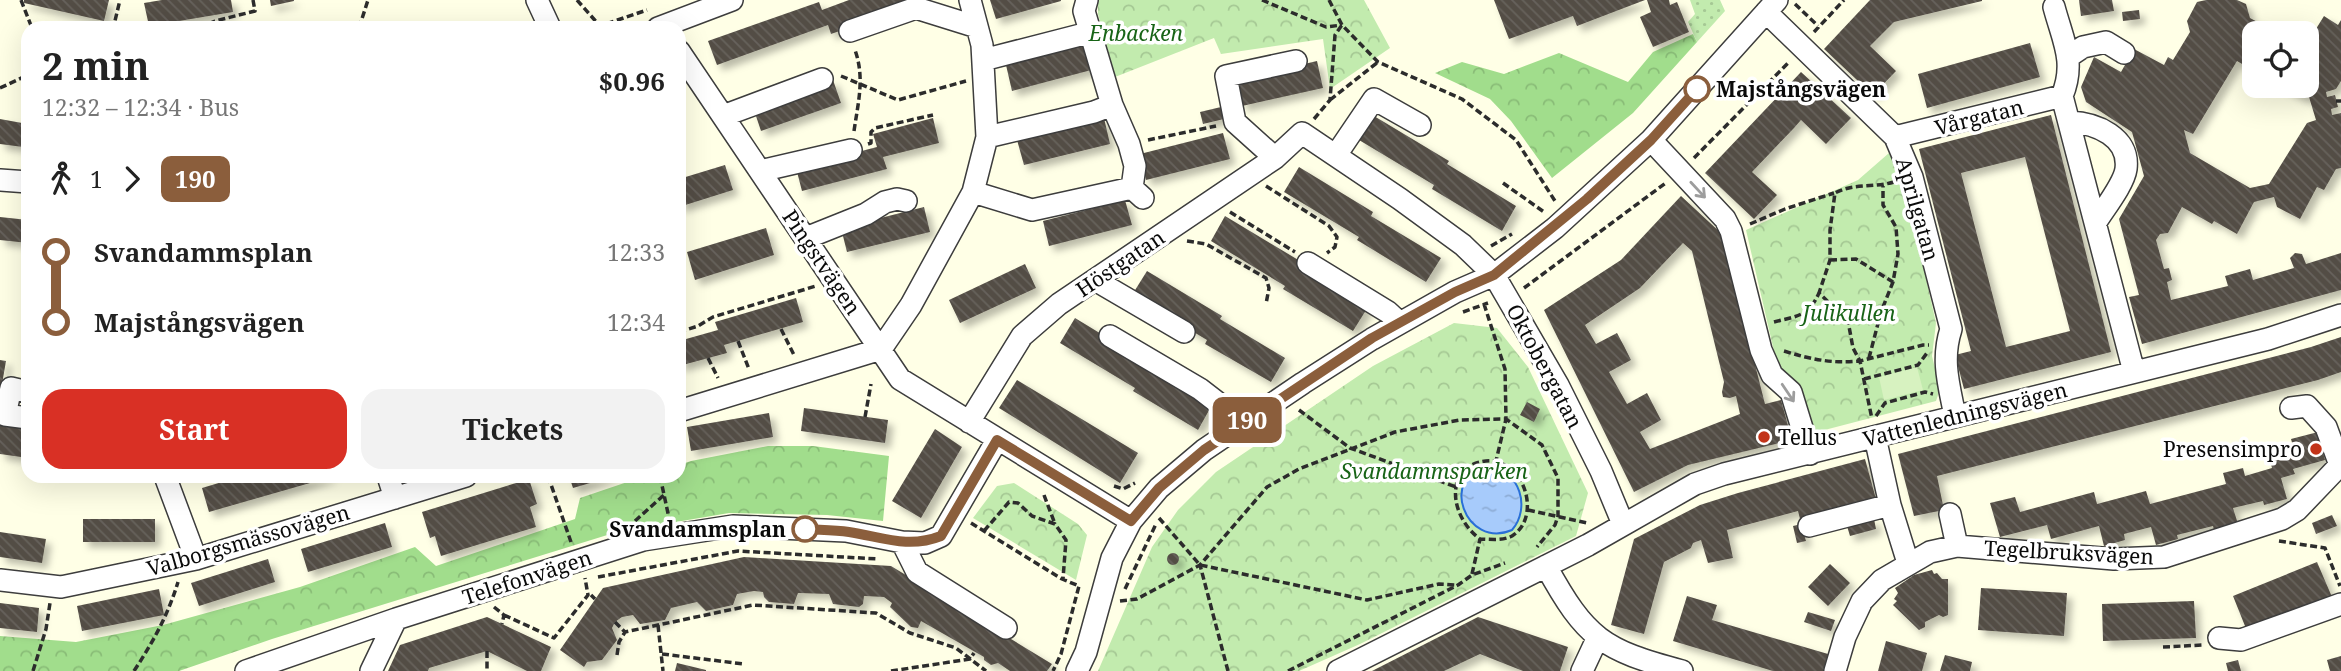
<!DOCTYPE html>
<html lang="en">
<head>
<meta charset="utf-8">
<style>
	:root { --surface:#fff; --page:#f2f2f2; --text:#222; --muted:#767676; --accent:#d93025 }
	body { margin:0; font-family:"Noto Serif",serif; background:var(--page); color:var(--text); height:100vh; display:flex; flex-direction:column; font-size:26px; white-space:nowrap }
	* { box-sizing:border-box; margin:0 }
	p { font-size:23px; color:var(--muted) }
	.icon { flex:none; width:38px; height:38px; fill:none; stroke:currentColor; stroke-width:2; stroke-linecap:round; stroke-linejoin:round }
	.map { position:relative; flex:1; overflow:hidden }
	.panel { position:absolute; left:21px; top:21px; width:665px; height:462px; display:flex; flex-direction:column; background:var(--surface); border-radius:21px; box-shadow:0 7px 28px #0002 }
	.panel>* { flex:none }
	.badge { padding:0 14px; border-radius:10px; font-size:24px; line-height:46px }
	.controls { position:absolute; left:2242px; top:21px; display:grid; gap:14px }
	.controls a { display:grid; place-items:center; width:77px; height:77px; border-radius:14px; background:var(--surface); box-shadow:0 7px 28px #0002; font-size:35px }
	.map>.badge { position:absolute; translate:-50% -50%; box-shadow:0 0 0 4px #fff }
	.legs { display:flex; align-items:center; gap:10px; height:77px; padding:0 21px; font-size:23px }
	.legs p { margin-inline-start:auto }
	.headline { display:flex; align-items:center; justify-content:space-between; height:119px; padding:0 21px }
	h1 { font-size:38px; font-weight:700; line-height:52px }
	.button { display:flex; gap:14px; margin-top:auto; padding:14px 21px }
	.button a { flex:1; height:80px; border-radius:21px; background:var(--accent); color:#fff; font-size:28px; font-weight:700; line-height:80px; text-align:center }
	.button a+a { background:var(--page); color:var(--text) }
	ul { padding:0 21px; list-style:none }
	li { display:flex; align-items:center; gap:24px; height:70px; font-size:26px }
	li i { display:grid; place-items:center; width:10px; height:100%; margin:0 9px; background:currentColor }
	li i::after { content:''; width:18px; height:18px; margin:-9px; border:5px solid; border-radius:50%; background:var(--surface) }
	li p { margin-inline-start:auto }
	li:first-child i { background:linear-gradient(#0000 50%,currentColor 0) }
	li:last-child i { background:linear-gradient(currentColor 50%,#0000 0) }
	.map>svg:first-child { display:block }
	.grass { fill:url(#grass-dots) }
	.forest { fill:url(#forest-crowns) }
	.park { fill:url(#park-crowns) }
	.pitch { fill:#d7f2c0 }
	.water { fill:url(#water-ripples); stroke:#296fd7; stroke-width:2 }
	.building { fill:url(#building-back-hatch); fill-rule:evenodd; filter:url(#shadow) }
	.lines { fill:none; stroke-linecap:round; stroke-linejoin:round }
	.minor-casing { stroke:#3d3d3d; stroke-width:24 }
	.path { stroke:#2c2c2c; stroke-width:3.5; stroke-dasharray:7 3.5; stroke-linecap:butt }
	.minor { stroke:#fff; stroke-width:21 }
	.oneway { stroke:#9d9d9d }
	.line-1-casing { stroke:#fff; stroke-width:16 }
	.line-1 { stroke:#8b5e3c; stroke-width:10 }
	.stop-1-dot { fill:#fff; stroke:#8b5e3c; stroke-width:3.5 }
	.poi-dot { fill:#c23319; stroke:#fff; stroke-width:2.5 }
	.labels { text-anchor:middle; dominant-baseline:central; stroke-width:7; stroke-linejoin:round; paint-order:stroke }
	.park-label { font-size:21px; font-style:italic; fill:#186417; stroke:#fff }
	.stop-label { font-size:21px; font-weight:bold; fill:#0a0a0a; stroke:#fff; text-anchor:start }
	.street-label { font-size:21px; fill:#0a0a0a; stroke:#fff }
	.poi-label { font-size:21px; fill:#0a0a0a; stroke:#fff; text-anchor:start }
</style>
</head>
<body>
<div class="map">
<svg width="2341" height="671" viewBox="0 0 2341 671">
	<defs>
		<pattern id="grass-dots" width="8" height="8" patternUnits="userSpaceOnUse" patternTransform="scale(1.75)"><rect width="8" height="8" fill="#c2ebae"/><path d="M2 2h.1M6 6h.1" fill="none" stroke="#a5c894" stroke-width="1.8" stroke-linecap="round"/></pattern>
		<pattern id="forest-crowns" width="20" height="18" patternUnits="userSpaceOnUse" patternTransform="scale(1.75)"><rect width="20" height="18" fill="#a1dd8c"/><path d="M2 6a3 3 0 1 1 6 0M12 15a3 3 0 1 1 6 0" fill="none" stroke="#89bc77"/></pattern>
		<pattern id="park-crowns" width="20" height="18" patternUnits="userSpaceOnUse" patternTransform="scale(1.75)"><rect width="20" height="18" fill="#c2ebae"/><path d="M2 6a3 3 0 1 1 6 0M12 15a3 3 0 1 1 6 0" fill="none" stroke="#a5c894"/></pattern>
		<pattern id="water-ripples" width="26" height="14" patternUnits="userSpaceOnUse" patternTransform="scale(1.75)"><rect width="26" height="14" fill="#a7cbfb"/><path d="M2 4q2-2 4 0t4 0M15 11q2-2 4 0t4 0" fill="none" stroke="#8eadd6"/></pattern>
		<pattern id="building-back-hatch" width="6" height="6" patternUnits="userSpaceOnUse" patternTransform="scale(1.75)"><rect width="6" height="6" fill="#534d45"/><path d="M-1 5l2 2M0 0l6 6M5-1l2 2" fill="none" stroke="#67625c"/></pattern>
		<filter id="shadow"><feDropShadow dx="5.5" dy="5.5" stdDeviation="3.5" flood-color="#0004"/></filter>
	</defs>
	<rect width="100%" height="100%" fill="#ffffe6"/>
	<path class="grass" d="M1690,0h30l5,11 -28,31 -9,-20 7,-8z"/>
	<path class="forest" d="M1693,34l4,8 -64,71 -81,65 -41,-57 -21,-22 -55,-26 27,-11 42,12 55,-21 69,29 25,-30z
		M768,446h45l76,10 -6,65 -56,-6 -98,-2 -112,19 -345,107 -93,32h-179v-35l76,6 87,-17 137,-38 115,-40 21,19 139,-47 5,-21 65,-22h34v-11l12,-4z"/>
	<path class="park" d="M1098,0h266l26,48 -60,41 -7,-50 -102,15 -7,-16 -99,39 -17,-63z
		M1889,153l16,32 31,138 -4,33 8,33 -4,12 -123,32 -36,-69 -31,-134 112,-50z
		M1454,323l43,5 31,39 60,126 -12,43 -216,108 -61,27h-201l54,-124 26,-37 38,-38 157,-106z
		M1014,483l64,41 9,11 -11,45 -103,-62 24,-32z"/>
	<path class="pitch" d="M1917,367l6,23 -39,10 -5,-23z"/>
	<path class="water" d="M1489,467c31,3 42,41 23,63 -47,20 -74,-56 -23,-63z"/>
	<path class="building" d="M24,0h85l-5,21 -80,-18z
		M162,0h69l2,12 -84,14 -5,-23z
		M270,0h24v1l-23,5z
		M849,0h70l1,3 -89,31 -3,-9 -111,40 -9,-24 111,-39 3,8z
		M990,0h71v1l-65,18z
		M1494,0h151l-68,26 -4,-10 -64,23z
		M1647,0h22l1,5 7,-3 12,30 -36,15 -13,-30 11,-5z
		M1870,0h112v1l-88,21 -24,24 26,25 -23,24 -49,-46z
		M2079,0h33l2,11 -33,5z
		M2206,0h31l9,4 4,14 28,15h-24v38l-17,-10 -44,73 -9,-4 6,23 60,35 19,-4 38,-61 9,-3 -7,-23 -6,1 -23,-12h26v-41l18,-29 14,9 3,-5v61l-5,8 -10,3 1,5 8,-2 3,12 -7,2 1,6 9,-2v55l-5,1 -12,21 -7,-3 -17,32 -23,-12 -3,-10 -20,5 -17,32 -23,-13 -2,3 -30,-17 -14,26 -8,1 -4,6 8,29 5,-1 3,12 -5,2 4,18 57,-14 -3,-10 25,-7 3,11 41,-12 -4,-10 5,-5 7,1 4,10 35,-11v37l-199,54 -13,-47 10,-2 -20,-76 25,-43 -12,-44 -46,-30 -5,-15 13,-30 27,15 13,-23 30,16 4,-8 5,3 17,-28 -3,-11 10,-19z
		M2139,10l1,9 -17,2 -1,-9z
		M1092,43l7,25 -87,23 -6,-26z
		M2030,43l10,34 -113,31 -9,-34z
		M1317,61l6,27 -81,18 -6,-26z
		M1801,72l50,46 -25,26 -25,-24 -7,8 -42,44 25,23 -23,24 -49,-46z
		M833,80l8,23 -80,28 -8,-24z
		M1221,107l3,12 -21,5 -3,-12z
		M24,115l4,1v24l-4,-1 -1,8 -23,-3v-25l22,4z
		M2051,115l60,237 -147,37 -9,-34 16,-4 -52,-202zM2025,157l45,174 -64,16 -45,-174z
		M1374,116l75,45 -2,3 69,42 -14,25 -70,-42 2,-4 -75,-45z
		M933,118l6,25 -56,14 4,12 -85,22 -6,-23 81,-21 -4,-13z
		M1104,118l6,26 -86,21 -7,-25z
		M1223,133l7,26 -84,21 -6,-26z
		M725,165l8,25 -54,17v-28z
		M1299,167l74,45 -2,4 70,42 -15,24 -69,-42 2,-3 -75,-45z
		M1681,196l41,38 43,170 16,-4 11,40 -104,25 -54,27 -90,-182 77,-50zM1683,243l9,8 32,131 -2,10 1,5 7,1 6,-2 4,18 -90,35 -10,-17 21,-12 -14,-27 -20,11 -18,-32 22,-12 -7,-14 -7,-13 -21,11 -11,-19 55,-37z
		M1125,200l7,25 -83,21 -6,-25z
		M924,207l6,25 -83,20 -6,-24z
		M1225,216l75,45 68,46 -15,24 -70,-42 2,-3 -74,-45z
		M0,217l28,3v23l-28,-3z
		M766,228l8,27 -79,25 -8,-28z
		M1025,264l11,24 -76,35 -11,-23z
		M1147,271l75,45 -2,3 65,39 -14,24 -66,-38 2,-4 -75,-45z
		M796,298l7,24 -79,23 3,8 -48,13v-25l39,-11 -3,-8z
		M1075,318l74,45 63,42 -14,25 -65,-39 2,-3 -75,-45z
		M2341,337v35l-23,8 -381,96 7,34 -30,6 -16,-62 413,-107z
		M0,360l6,1 -5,29h-1z
		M1017,380l121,73 -18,30 -121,-75z
		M1527,402l13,7 -6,13 -14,-7z
		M804,408l84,12 -3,23 -84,-12z
		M769,413l4,24 -82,14 -4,-24z
		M0,423l28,3v32l-28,-4z
		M935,429l27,18 -41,71 -29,-17z
		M2318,432l7,28 -32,9 2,5 -14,4 6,21 -23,6 -1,-4 -30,7 5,16 -24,6 -1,-4 -36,9 1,4 -22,6 -5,-18 -27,7 1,6 -21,6 -5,-20 -48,13 -4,-14 -47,12 -10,-34 25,-6 5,15 74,-20 3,12 49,-13 4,13 76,-20 -3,-11 20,-5 2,8 27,-8 -4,-15 25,-7 -2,-7z
		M1865,459l11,40 -76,20 -2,-8 -71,19 6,28 -25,5 -7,-23 -8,3 -2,5 -27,14 -20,72 -33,-9 23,-86 66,-34 38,-12z
		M242,476h88l1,1 -122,35 -7,-24z
		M569,476h42v1l-38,11z
		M529,479l8,25 -7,3 6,20 -95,29 -6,-20 -5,2 -8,-26z
		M2332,515l5,11 -21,8 -4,-11z
		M83,519h72v23h-72z
		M1874,519l2,10 -26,7 -3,-10z
		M385,523l7,24 -84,25 -7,-23z
		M1801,524l5,17 -9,2 -4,-17z
		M0,532l46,7 -4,24 -42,-6z
		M1167 559a6 6 0 1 1 12 0a6 6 0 1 1-12 0Z
		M744,557l147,9 161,98 -5,7h-37l-12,-8 -7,2 -7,-5v-3l-63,-36 -3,7 -7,-1 -21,-20 2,-4 -8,-6 -20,-1 -1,8 -4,3 -26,-3 -4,-10 -31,-1 -4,11 -25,-2 -5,-5 -1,-5 -9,-1 -17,3 -4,11 -27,6 -9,-9 -26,6 -6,12 -25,4 -7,-9 -11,2 -7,5 -3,6 5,12 -15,20 -15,2 -3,5 -24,-17 43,-62z
		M268,559l7,23 -76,24 -8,-23z
		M2317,562l15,35 -85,34 -14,-35z
		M1830,564l20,19 -22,23 -20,-19z
		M1932,570l2,4 3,-1 5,6h6v36l-5,2 -4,-2 -14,7v5l-6,3 -26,-25 4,-4 -3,-2 4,-6 -3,-5 19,-13z
		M1981,588l86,5 -3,43 -86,-6z
		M159,589l5,26 -82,16 -5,-25z
		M1687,596l30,9 -5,15 116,34 -5,17h-50l-100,-30z
		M2194,601l2,37 -93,3 -1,-37z
		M0,603l39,5 -2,24 -37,-4z
		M1808,612l27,8 -4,11 -27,-9z
		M487,617l64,30 -10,24h-14l-40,-20 -58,17 -1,3h-40l12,-26z
		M1478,617l90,30 -8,24h-37l-43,-17 -36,17h-72z
		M1886,641l41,12 -5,18h-44z
		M1945,655l27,7 -2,9h-30z
		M2341,656v15h-11l-3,-11z
		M2238,660l3,11h-13l-2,-8z
		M677,663l29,7v1h-31z"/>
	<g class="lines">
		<defs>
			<path id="minor" d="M537,0l13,28
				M1087,0l-3,11 28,94 17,39 6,22 -3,22 11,10
				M2054,7c9,34 22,55 8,89l72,276
				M1766,12l129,125 17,40 39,152c-10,31 -2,56 4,87
				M658,28l74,-28
				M850,31l66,-23 61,19
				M679,51l221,328 231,142
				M2068,57l15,-10 23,-5 18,11
				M983,60l109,-28
				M723,116l99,-37
				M2070,122c26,1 60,15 56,47 -2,15 -22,40 -30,53
				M987,137l107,-25 18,-7
				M1895,137l167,-41
				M1651,140l74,79 6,12 30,119 11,25 19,17 19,62
				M1336,155l38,-56 46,26
				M1275,158l-40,-36 -9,-46 70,-15
				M760,171l91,-21
				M0,180l28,2
				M973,192l59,18 100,-22
				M806,238l60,-24 19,-12 12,-3 9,2
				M1308,263l80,49 12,11
				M1095,280l89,52
				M1110,336l90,53 44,34
				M881,349l30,-44 62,-113 14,-55 -5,-92 -12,-45
				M28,392l-17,-4 -6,27 23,3
				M2291,408l16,-2 19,21 14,38
				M679,411l202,-62
				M969,422l53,-86 37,-32 216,-146 27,-25 98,66 63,46 31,30 64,110 43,86 22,53
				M1875,437l15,68 18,58
				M165,476l31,83
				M388,476l7,22
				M1950,514l7,32
				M1809,526l81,-21
				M941,536l56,-96
				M902,542l15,30 89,56
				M1546,566c40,73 57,84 136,105
				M0,580l61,7 135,-28 270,-83
				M2219,638l22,2 100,-36
				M246,671l150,-52 247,-79 90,-14 113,5 56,11 23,1 16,-7
				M371,671l25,-52
				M1077,671l9,-19 26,-94 19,-37 28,-33 45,-38 99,-67 69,-44 83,-47 39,-17 61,-47 96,-88 126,-140
				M1338,671l250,-126 107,-61 29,-10 544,-135 73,-24
				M1582,671l15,-32
				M1835,671l10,-34 17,-36 20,-21 48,-28 27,-6 157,13 50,-2 118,-38 15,-9 44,-46"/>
		</defs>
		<use href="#minor" class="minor-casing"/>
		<path class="path" d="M21,0l11,28
			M577,0l23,26 47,-16
			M1262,0l64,27 16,-2
			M1329,0l13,25 36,37 84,37 54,41 39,61
			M1795,4l23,22
			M109,28l5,-3 6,-25
			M199,28l16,-7 40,-10 -2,-11
			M359,28l9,-28
			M1814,32l30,-32
			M841,76l57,24 68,-19
			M0,88l28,-13
			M1330,100l48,-38
			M2336,101h5
			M1314,119l16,-19 5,-65 7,-10
			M854,131c4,-28 11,-53 1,-81
			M1148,140l68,-14
			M868,144l3,-1v-11l4,-4 58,-13
			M1694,158l95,-96
			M1894,182c-20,6 -41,1 -59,11l-5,37v30l-11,33 29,28 5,27 7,13 63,-16h6
			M1503,183l41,29
			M1266,186l63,40 8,11 -2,10 -8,6
			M1230,212l65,40
			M1750,224l35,-15 49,-16
			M1187,241l19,3 60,34 3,10 -3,16
			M1491,246l21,-12
			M1830,260l26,-1 37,23
			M1524,288l143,-106
			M1484,304l21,65 1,50 -10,42c-51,-4 -51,52 -16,78 10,0 23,2 32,-3 22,-14 18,-47 3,-63 -5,-6 -12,-9 -19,-12
			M1463,312l25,-9
			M1774,322c23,-6 34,-5 45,-29
			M781,329l13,26
			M679,332l19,-6 15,-9 103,-31
			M738,341l11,28
			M1784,351c26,8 48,13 76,10l12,58
			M708,358l10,20
			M1869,358l12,-46 12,-30 5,-28 -2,-27 -13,-22v-19
			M1864,379l54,-14 9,-12
			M679,382l5,8
			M1299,410l51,38 106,39
			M1876,416l9,-13 40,-11 8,2
			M865,417l6,-33
			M548,476l23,66
			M660,476l9,42
			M1114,486l9,3 12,-6
			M1044,495l11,29
			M1528,510l59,13
			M1159,518l41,47 167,35 72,-16 17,1
			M635,521l30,-27
			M971,523l91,56 17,7 -18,68 -8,17
			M984,531l25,-29 9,1 14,13 23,8 11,16 -3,39
			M2279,541l46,7 15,38
			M1472,574l8,-35
			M598,577l140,-26 140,8
			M1125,589l31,-65
			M591,595l4,4
			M1120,601l17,-2 63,-34
			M494,607l10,8 -2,9
			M504,615l50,23 34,-43 -3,-17
			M615,622l10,10 128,-27 123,8 34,20 46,15 30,23
			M658,625l5,46
			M2163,647l40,-2
			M487,651v20
			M662,654l82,10
			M617,655l2,-13 6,-10
			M33,671l13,-42 4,-26
			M134,671c19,-29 34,-56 44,-89
			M891,671l79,-12 4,-6
			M1228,671l-28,-106 67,-78 32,-18 96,-37 65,-12 46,-1 36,26 16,33v38l-3,9 -18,22
			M1288,671l170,-86 14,-10 33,-12"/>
		<use href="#minor" class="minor"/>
	</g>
	<defs><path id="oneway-shaft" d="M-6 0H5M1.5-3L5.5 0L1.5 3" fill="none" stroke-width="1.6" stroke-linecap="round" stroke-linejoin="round" transform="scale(1.75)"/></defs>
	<g class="oneway">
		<use href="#oneway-shaft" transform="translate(1698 190) rotate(47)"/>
		<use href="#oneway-shaft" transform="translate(1788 393) rotate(56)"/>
	</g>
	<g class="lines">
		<defs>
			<path id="line-1" d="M805,529c14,1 29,1 44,3 33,5 59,17 92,4l56,-96 134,81 28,-33 45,-38 168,-112 83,-46 39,-17 93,-76 64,-59 46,-51"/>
		</defs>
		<use href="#line-1" class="line-1-casing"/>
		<use href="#line-1" class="line-1"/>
	</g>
	<g class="stop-1-dot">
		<circle cx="1697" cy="89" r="12"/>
		<circle cx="805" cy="529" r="12"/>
	</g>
	<g class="poi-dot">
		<circle cx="1764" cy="437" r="7"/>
		<circle cx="2316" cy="449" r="7"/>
	</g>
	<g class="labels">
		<g class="park-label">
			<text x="1136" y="33">Enbacken</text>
			<text x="1849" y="313">Julikullen</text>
			<text x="1434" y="471">Svandammsparken</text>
		</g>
		<g class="stop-label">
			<text x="1716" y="89">Majstångsvägen</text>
			<text x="786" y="529" text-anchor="end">Svandammsplan</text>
		</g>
		<g class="street-label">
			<text transform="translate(1979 117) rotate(-14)">Vårgatan</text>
			<text transform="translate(1918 209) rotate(74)">Aprilgatan</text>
			<text transform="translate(822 262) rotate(56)">Pingstvägen</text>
			<text transform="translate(1120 263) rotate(-34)">Höstgatan</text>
			<text transform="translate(1545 366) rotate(62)">Oktobergatan</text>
			<text transform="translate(1965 414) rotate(-14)">Vattenledningsvägen</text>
			<text transform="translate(248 540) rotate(-16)">Valborgsmässovägen</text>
			<text transform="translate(2069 552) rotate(3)">Tegelbruksvägen</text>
			<text transform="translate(527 577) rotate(-18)">Telefonvägen</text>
		</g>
		<g class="poi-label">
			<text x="1778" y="437">Tellus</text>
			<text x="2302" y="449" text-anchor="end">Presensimpro</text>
		</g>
	</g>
</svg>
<div class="controls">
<a><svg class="icon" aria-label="locate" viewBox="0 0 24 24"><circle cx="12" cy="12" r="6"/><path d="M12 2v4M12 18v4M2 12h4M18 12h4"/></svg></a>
</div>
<b class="badge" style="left:1247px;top:420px;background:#8b5e3c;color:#fff">190</b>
<section class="panel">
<div class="headline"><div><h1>2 min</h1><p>12:32 – 12:34 · Bus</p></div><b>$0.96</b></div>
<div class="legs"><svg class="icon" aria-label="walk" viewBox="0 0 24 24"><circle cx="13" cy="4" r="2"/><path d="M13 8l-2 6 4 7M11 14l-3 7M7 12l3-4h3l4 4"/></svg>1<svg class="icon" aria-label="forward" viewBox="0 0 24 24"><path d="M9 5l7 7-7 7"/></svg><b class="badge" style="background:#8b5e3c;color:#fff">190</b></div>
<ul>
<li><i style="color:#8b5e3c"></i><b>Svandammsplan</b><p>12:33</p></li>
<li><i style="color:#8b5e3c"></i><b>Majstångsvägen</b><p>12:34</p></li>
</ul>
<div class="button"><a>Start</a><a>Tickets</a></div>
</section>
</div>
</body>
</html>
